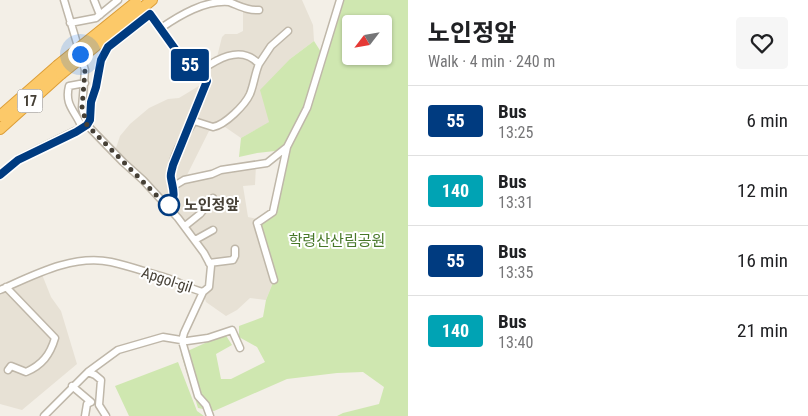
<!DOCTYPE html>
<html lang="en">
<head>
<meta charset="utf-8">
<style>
	:root { --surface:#fff; --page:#f6f6f6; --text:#202124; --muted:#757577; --line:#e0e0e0 }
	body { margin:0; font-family:"Roboto Condensed","Noto Sans KR",sans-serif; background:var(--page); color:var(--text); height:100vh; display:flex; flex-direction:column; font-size:19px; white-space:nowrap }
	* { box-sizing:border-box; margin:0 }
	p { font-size:16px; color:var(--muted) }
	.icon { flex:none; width:28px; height:28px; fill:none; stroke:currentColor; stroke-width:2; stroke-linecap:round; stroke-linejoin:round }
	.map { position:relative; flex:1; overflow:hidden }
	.sheet { display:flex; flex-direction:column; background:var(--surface); width:400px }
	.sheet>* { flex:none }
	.badge { padding:0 10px; border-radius:4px; font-size:18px; line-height:32px }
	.needle { width:32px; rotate:239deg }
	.tools { position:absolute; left:342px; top:15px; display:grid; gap:10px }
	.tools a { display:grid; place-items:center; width:50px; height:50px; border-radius:5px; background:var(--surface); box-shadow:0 1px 4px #0004; font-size:25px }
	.you { position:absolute; width:25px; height:25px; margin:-12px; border:4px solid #fff; border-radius:50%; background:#1a73e8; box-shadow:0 0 0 8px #1a73e833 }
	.map>.badge { position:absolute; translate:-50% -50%; box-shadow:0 0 0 2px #fff }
	.round { display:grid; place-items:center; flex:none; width:52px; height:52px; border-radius:5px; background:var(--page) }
	.headline { display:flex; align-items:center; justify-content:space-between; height:85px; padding:0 20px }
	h1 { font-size:24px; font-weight:700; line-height:38px }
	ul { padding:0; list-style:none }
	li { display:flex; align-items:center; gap:15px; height:70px; padding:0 20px; border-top:1px solid var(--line) }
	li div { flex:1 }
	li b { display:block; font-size:19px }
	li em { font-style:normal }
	li .badge { min-width:55px; font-weight:700; text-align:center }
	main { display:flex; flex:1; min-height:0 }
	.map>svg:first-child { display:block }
	.residential { fill:#e7e1d5 }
	.green { fill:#cfe7b0; fill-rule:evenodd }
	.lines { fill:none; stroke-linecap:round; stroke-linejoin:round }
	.minor-casing { stroke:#bfb7a9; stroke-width:9 }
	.highway-casing { stroke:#dc9e38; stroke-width:12 }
	.minor { stroke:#fff; stroke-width:6 }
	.highway { stroke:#fcc969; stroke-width:10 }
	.highway-bridge-casing { stroke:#dc9e38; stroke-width:12; stroke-linecap:butt }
	.highway-bridge { stroke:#fcc969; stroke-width:10 }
	.line-casing { stroke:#fff; stroke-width:11 }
	.line { stroke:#003b80; stroke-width:8 }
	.walk { stroke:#464036; stroke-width:5; stroke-dasharray:0 9 }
	.stop-dot { fill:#fff; stroke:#003b80; stroke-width:2.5 }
	.labels { text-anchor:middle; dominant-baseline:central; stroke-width:4; stroke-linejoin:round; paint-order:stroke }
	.shield { fill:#fff; stroke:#7e7972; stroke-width:1 }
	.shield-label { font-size:14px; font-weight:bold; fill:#464036 }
	.stop-label { font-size:15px; font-weight:bold; fill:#464036; stroke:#fff; text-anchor:start }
	.park-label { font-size:15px; fill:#487829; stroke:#fff }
	.street-label { font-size:15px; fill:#464036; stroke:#fff }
</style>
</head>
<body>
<main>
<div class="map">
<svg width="408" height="416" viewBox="0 0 408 416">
	<rect width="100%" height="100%" fill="#f3efe7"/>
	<path class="residential" d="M229,0h73l11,25 1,16 -24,18 -20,63 -29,16 -16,-11 -16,4 -24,48 71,-14 -1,20 -12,1 5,31 9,2 17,61 -8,20 -16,-2 -13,12 -11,6 -20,-14 -3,-10 6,-5 2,-21 -16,-26 -81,-86 6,-18 10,-12 19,-16 19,-9 11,-1 28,-17 -5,-14 14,-6 6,-24 3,-3h12l6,-3v-23z
		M41,272l10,25 10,14 16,53 -55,46 -22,-6v-117z"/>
	<path class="green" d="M340,0h68v416h-71l6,-3 36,-9 5,-17 -21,-15 -26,1 -50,6 -73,32 -16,-3 -17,-54 44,-20 7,11 -16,9 5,25h10l34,-17 -8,-15 -18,-10v-11l24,-9 3,-17 8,-20 -17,-57 16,-11 11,-62 -27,3 -18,4 2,-19 28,-16 -9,-32 30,-31 24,-18 7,11 5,-10zM351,24h33v32h-33z
		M178,362l19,49 7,5h-75l-14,-30z"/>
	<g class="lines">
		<defs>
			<path id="minor" d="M94,0l6,15
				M70,23l26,-5 22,-18
				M161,28c19,-13 44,-28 68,-26 11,4 19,9 30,8
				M259,64l12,-18 17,-15
				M190,124l17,-43 -5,-14
				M82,128c-6,-17 -18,-22 -13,-42l16,-3
				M0,175l18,-16 69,-34 2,-5 2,-18 5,-15 5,-27 6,-13 43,-33 33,46c6,5 14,9 22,7 4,-1 7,-4 11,-6 15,-8 30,-11 43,3 -4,9 -5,20 -9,30 -5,11 -25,31 -37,33l-19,-6c-10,16 -22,34 -23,53 -1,14 10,18 -3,33
				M174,186l10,-6 28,-6 9,-4 46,-7 20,-16
				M185,226l15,-12 13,-16
				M195,240l18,-10
				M209,263l24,-3 2,-4v-7
				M274,280l-17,-57 16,-11 14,-65 20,-39 33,-108
				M6,287l49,51c-5,17 -13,27 -29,34l-15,-6 -3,4
				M0,290c34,-15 73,-36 111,-28 19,4 37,11 56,16 12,4 23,11 36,14l6,-5 2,-21 -7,-13 -26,-35 -35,-38 -20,-18 -36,-37 -5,-17 3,-38 -21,-70
				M203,292l-19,41 -2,8 16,55 8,9 4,11
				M88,372l7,3 6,5 -2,25 7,11
				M72,386l19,16 -4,2 -2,12
				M44,416l44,-44 30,-22 45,-13 24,4 21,-3 24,-8 8,18"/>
			<path id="highway" d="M146,5l6,-5
				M0,116l57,-50
				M0,129l61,-55"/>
		</defs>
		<use href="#minor" class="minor-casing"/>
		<use href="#highway" class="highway-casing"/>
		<use href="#minor" class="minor"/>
		<use href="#highway" class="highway"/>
		<defs>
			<path id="highway-bridge" d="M57,66l79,-64
				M61,74l85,-69"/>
		</defs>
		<use href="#highway-bridge" class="highway-bridge-casing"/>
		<use href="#highway-bridge" class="highway-bridge"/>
	</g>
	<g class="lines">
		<defs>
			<path id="line" d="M0,175l18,-15 58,-28 11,-7 3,-5 1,-18 5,-15 5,-27 7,-13 42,-33 33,46 6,4 13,3 5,14 -34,84c-1,5 -3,9 -2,13 2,12 6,18 -3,29"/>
		</defs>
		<use href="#line" class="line-casing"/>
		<use href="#line" class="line"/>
		<path class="walk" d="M80,54l5,16 -3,38 5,17 81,82 1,-2"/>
	</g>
	<circle class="stop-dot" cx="169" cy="205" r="10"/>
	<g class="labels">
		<rect class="shield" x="17.5" y="89.5" width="25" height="23" rx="4"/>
		<g class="shield-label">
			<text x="30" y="101">17</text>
		</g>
		<g class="stop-label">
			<text x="184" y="205">노인정앞</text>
		</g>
		<g class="park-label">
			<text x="337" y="241">학령산산림공원</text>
		</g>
		<g class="street-label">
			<text transform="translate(167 280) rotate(18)">Apgol-gil</text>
		</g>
	</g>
</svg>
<div class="tools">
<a><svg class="needle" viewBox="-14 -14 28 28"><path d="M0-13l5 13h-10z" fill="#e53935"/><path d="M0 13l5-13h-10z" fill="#757577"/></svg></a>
</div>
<div class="you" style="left:80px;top:54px"></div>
<b class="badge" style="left:190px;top:65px;background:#003b80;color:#fff">55</b>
</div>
<section class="sheet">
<div class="headline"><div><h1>노인정앞</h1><p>Walk · 4 min · 240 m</p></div><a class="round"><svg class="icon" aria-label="heart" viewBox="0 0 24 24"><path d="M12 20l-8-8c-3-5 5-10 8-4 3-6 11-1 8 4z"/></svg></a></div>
<ul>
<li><span class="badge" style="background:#003b80;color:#fff">55</span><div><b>Bus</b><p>13:25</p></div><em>6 min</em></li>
<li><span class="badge" style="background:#00a3b4;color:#fff">140</span><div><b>Bus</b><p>13:31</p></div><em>12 min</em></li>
<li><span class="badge" style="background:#003b80;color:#fff">55</span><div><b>Bus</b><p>13:35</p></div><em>16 min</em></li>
<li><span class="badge" style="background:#00a3b4;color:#fff">140</span><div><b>Bus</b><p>13:40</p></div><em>21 min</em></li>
</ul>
</section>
</main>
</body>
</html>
